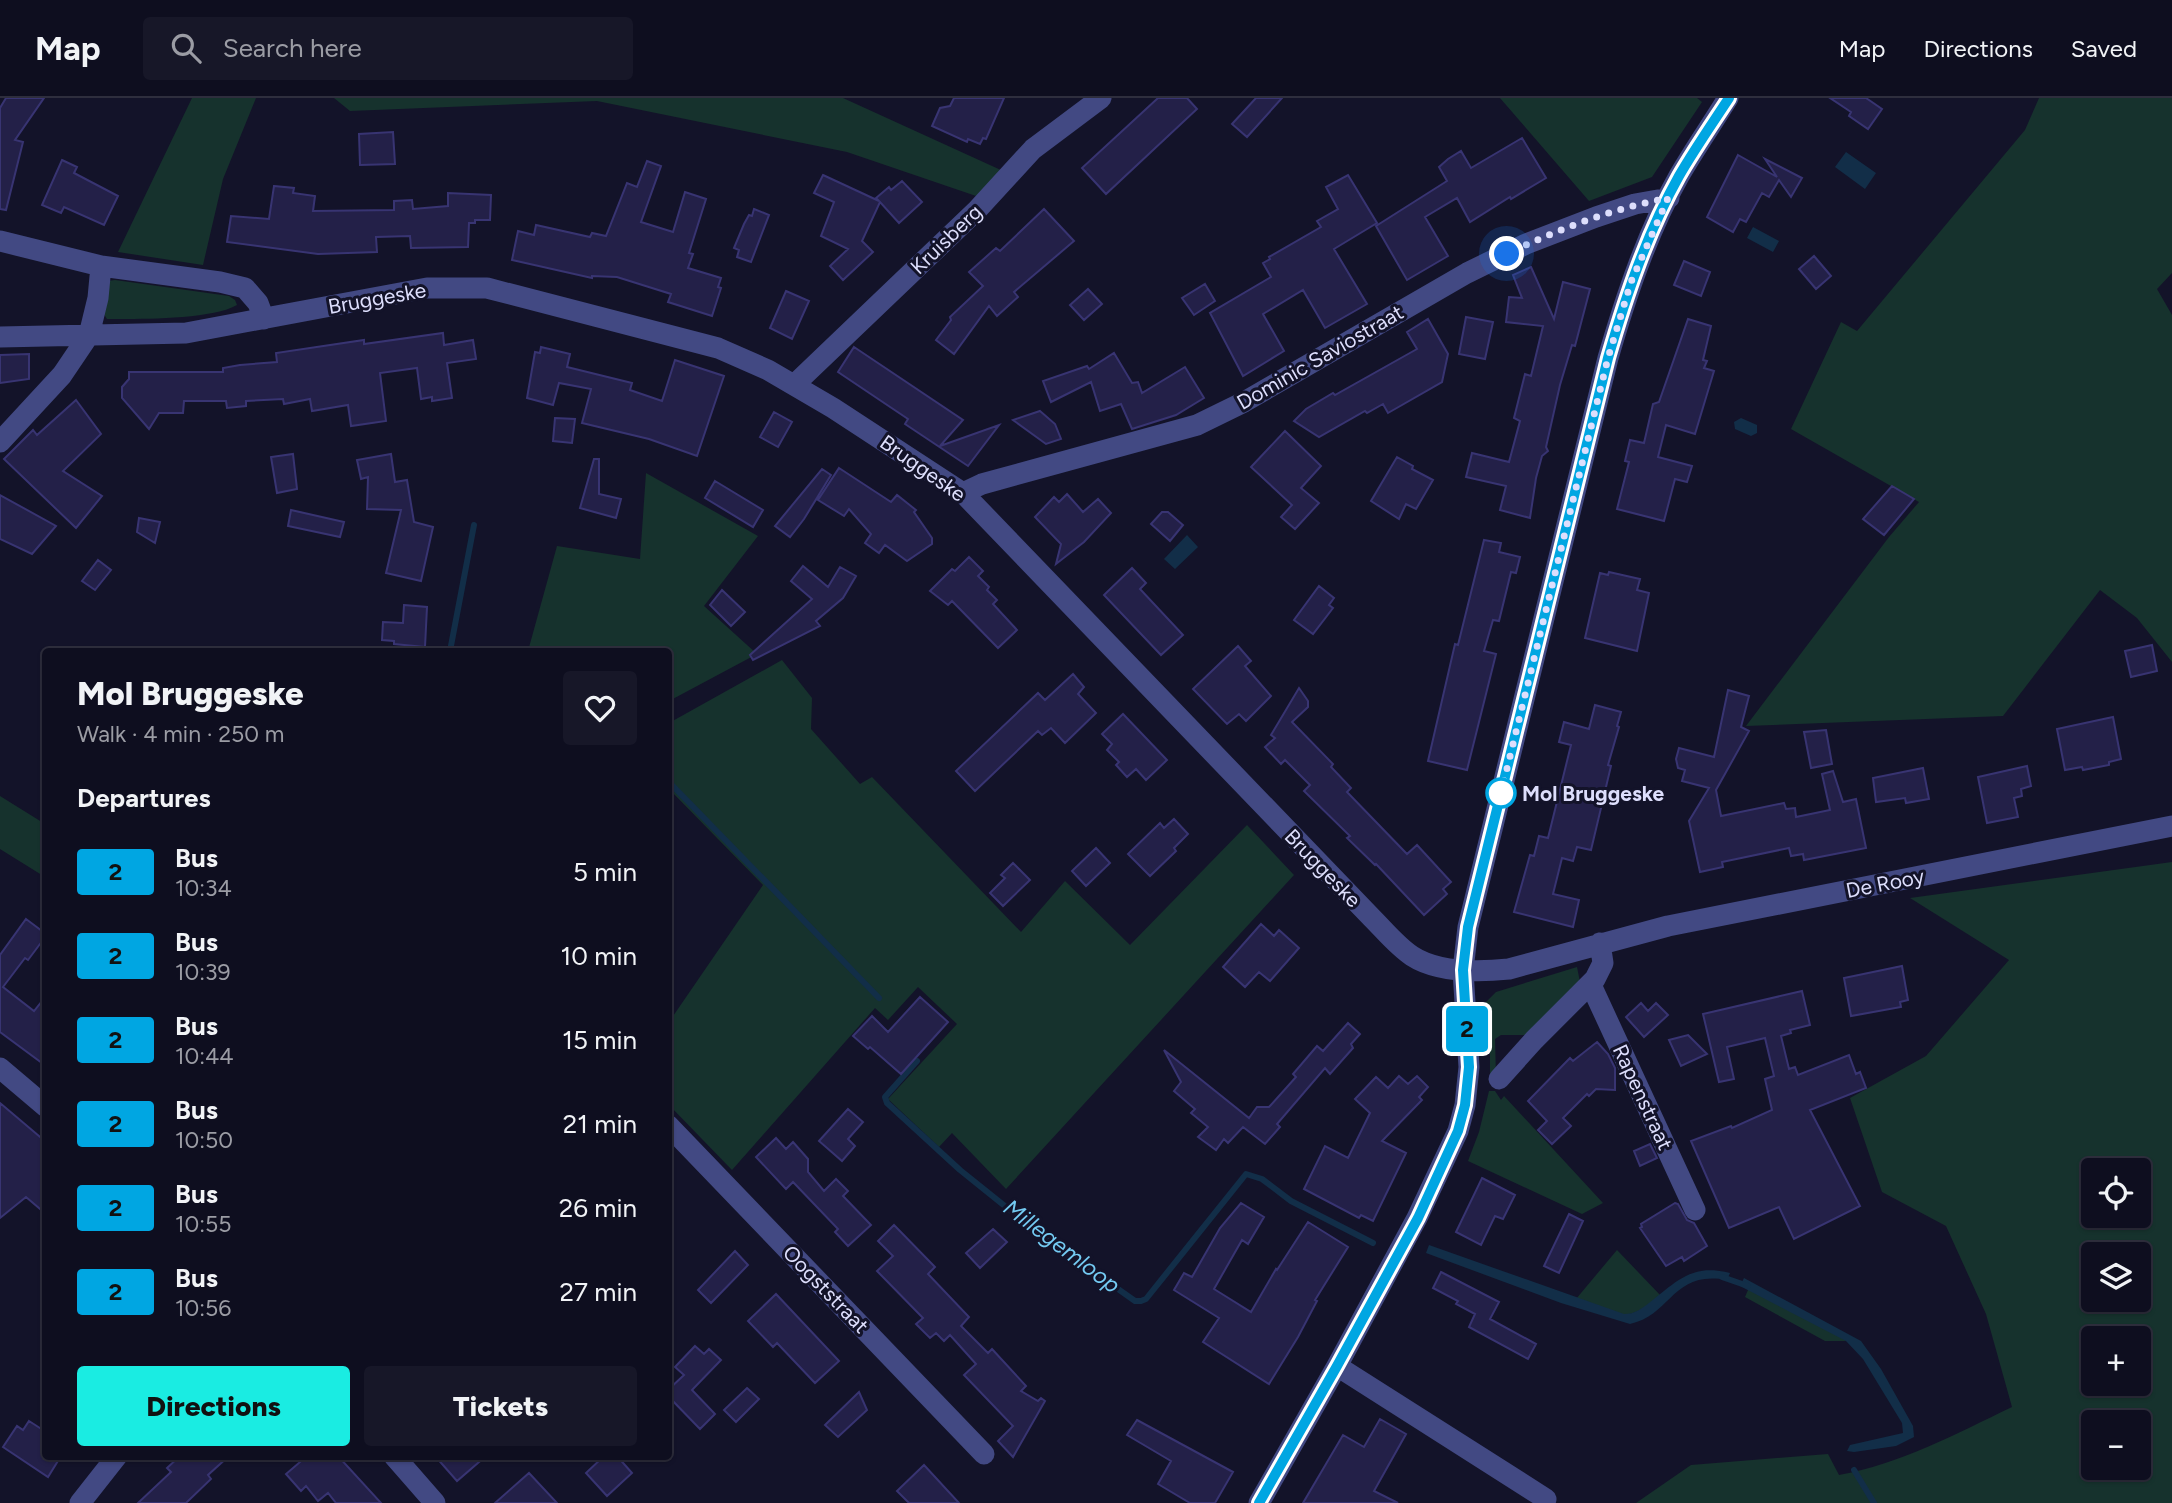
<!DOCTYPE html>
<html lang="en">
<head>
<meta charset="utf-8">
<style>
	:root { --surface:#0e0e1f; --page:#171728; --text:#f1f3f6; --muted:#9b9ca4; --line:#2e2e3d; --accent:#1aece2 }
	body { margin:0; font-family:Figtree,sans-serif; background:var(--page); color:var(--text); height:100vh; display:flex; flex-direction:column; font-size:26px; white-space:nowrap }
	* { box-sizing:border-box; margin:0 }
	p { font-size:23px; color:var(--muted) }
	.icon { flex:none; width:38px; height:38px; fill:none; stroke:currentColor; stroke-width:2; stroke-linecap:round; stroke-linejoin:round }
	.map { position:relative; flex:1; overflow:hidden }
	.panel { position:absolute; left:42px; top:550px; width:630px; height:812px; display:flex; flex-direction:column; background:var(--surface); border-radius:7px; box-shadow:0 2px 5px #0004,0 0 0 2px var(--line) }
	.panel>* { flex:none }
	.badge { padding:0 14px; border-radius:5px; font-size:24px; line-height:46px }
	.buttons { position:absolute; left:2081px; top:1060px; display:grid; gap:14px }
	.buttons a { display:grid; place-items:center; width:70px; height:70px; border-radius:7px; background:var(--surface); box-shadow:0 2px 5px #0004,0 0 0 2px var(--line); font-size:35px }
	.you { position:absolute; width:35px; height:35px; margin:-18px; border:5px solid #fff; border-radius:50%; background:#1a73e8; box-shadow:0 0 0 10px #1a73e833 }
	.map>.badge { position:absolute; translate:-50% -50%; box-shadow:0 0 0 4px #fff }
	h2 { padding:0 35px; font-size:26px; line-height:63px }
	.round { display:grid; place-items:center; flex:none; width:74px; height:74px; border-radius:7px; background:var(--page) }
	.head { display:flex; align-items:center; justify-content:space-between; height:119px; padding:0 35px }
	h1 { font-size:33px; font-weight:800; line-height:52px }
	.primary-button { display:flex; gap:14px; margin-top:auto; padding:14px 35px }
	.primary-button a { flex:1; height:80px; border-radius:7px; background:var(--accent); color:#111; font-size:28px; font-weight:800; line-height:80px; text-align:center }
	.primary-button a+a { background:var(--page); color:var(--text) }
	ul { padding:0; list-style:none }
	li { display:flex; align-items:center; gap:21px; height:84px; padding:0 35px }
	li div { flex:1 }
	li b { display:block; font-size:26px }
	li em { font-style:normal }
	li .badge { min-width:77px; font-weight:700; text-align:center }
	header { display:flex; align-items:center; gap:42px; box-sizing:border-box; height:98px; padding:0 35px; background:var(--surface); border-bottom:2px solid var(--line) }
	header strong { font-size:33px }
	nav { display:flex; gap:38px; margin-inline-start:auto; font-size:24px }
	.search { width:490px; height:63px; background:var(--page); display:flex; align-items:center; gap:18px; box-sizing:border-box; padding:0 24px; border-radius:7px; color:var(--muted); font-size:26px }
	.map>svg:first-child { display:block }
	.green { fill:#16322d; fill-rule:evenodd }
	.water { fill:#122e48 }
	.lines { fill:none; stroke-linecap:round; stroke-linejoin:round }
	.stream { stroke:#122e48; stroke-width:6 }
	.building { fill:#232048; stroke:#383472; stroke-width:2 }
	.minor { stroke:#424983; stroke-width:21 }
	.line-casing { stroke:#fff; stroke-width:16 }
	.line { stroke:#00a6e2; stroke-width:10 }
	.walk { stroke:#dddefc; stroke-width:7; stroke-dasharray:0 12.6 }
	.stop-dot { fill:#fff; stroke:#00a6e2; stroke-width:3.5 }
	.labels { text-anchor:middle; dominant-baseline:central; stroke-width:6; stroke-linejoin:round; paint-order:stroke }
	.street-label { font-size:21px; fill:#dddefc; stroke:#131329 }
	.stop-label { font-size:21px; font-weight:bold; fill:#dddefc; stroke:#131329; text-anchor:start }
	.water-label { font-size:23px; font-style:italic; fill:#74cbf3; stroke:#131329 }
</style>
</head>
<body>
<header>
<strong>Map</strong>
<div class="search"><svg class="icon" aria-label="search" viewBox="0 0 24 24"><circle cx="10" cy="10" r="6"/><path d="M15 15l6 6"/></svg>Search here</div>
<nav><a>Map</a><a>Directions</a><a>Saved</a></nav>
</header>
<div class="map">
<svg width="2172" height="1405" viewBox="0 0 2172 1405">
	<rect width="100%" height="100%" fill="#131329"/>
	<path class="green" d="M192,0h64l-33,81 -20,86 -85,-13z
		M334,0h509l160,73 -24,26 -132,-45 -250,-51 -247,10z
		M1500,0h197l5,4 -50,75 -63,24z
		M2039,0h133v175l-15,16 15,26v347l-35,-44 -37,-28 -97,126 -257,10 143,-189 30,-35 -128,-73 50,-107 16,9 168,-201z
		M115,182l114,16 6,4 2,5c-26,15 -99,14 -130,14l-5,-8 6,-30z
		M646,375l112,63 -54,70 53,48 -88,47 -1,-50h-140l29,-105 83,13z
		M782,562l30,38 -1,31 49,55 12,-7 149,155 44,-51 65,64 117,-120 47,50 -288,314 -54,-56 -13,14 -51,-48 69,-75 -39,-37 -30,33 -13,-12 -143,162 -63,-65v-83l94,-137 -94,-96v-66z
		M0,698l45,28v53l-45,-28z
		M2172,764v641h-536l55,-38 137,-11 11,21c61,-11 117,-41 173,-68l-26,-93 -40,-88 -64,-34 -32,-94 76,-42 83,-96 -99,-62zM2093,1073h45v45h-45zM2093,1157h45v45h-45zM2093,1241h45v45h-45zM2093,1325h45v45h-45z
		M1577,869l3,15 -53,53h-26l-6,4 1,37 -6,3v-27l-6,-34v-14l12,-12z
		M1489,993h6l6,9 3,-4 99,107 -21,11 -114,-53 11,-29z
		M1617,1152l44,46c-39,30 -42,19 -85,3z
		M1751,1185l85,46 10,12h-21l-80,-44z"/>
	<path class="water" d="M1846,54l30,21 -11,16 -30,-22z
		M1753,129l26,14 -6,11 -26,-14z
		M1741,320l16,7v8l-6,3 -16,-7 -1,-7z
		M1187,437l11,12 -23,22 -11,-10z
		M1429,1147l195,69c11,0 17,-5 25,-11 28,-22 43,-40 81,-30l-3,7c-55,-10 -55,35 -97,44l-69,-21 -135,-50z
		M1744,1180l117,63 20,28 32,57 1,11 -18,9 -42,6 -7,-1 3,-6 53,-12 -1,-10 -39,-64 -17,-18 -106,-55z"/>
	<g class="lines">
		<path class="stream" d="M450,553l24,-126
			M668,683l211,217
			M917,963l-32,36 2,6 73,67 76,61 99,70h6l5,-2 100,-125 16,5 29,22 82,42
			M1722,1179l26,9
			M1854,1372l20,33"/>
	</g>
	<path class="building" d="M6,0h38l-29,42 8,2 -17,68 -6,-1v-101z
		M954,0h50l-18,41 -3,-1 -3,6 -12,-5 -1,3 -35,-16 8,-18 10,-2z
		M1158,0h29l10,11 -91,85 -24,-26z
		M1256,0h26l-35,39 -15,-13z
		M1830,0h36l16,11 -14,20 -19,-13 2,-4z
		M393,34l2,32 -35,1 -1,-31z
		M1522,40l24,40 -35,21 -1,-2 -40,25 -13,-24 -32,19 23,39 -41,24 -31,-54 71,-45 -8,-14 9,-8 13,-8 10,17z
		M1738,57l39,22 -12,-18 37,19 -11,19 -12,-17 -10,17 -7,-4 -16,29 -6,-3 -7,13 -26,-15z
		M62,62l15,7 -3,6 44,23 -14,29 -40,-18 -3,6 -19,-8z
		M647,63l14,5 -20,56 32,10 12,-40 21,7 -17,54 4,1 -5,14 33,10 -3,9 3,1 -9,28 -44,-14 3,-8 -54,-17 -25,-1v2l-80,-18 6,-29 16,4 2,-10 54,12 2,-4 14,3 21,-53 10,4z
		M823,77l56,26 -3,-3 13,-11 2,3 11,-9 20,21 -23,21 -19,-21 -18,39 11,11 -30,28 -13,-14 18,-17 -27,-13 13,-34 -20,-9z
		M1348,77l29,48 -43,26 33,55 -42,24 -22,-38 -40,24 21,37 -41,25 -33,-63 61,-36 -8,-14 7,-4 -1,-2 52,-30 -4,-6 21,-12 -12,-22z
		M274,88l20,2 -1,5 22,3 -2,15 81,-1v-9l18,-1 1,9 35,-3v-13l43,2 -1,25h-15v3h-6l-1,24 -57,1 -1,-12 -34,1 1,15 -59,2 -91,-12 4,-26 38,3z
		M754,111l15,6 -18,47 -14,-5 2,-7 -5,-2 10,-24 5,-9 3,1z
		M1044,111l30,32 -60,51 4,5 -21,19 -8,-10 -35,48 -18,-14 15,-20 -1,-3 33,-31 -14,-14 27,-24 4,3z
		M1814,158l17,20 -15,13 -17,-20z
		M1684,163l26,11 -9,24 -27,-11z
		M1531,169l23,52 9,-37 27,7 -15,57 -3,-1 -12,40 -14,62 2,4 -6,5 -6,22 -6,40 -30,-8 6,-24 -40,-9 6,-24 37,9 11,-41 -6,-3 11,-44 6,2 12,-50 -37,-4 3,-25 13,1 -9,-23z
		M1205,186l10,17 -21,14 -12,-17z
		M1088,191l14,15 -18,16 -14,-15z
		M786,193l23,10 -17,38 -22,-11z
		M1466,219l27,5 -8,37 -26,-5z
		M1428,221l20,35 -6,28 -54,31 -5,-9 -16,9 -2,-2 -46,26 -25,-16 12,-12 27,-16 2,2 82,-46 -10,-17z
		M1688,221l23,7 -8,34 4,1 -3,7 10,3 -19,63 -29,-9 -8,32 34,9 -5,16 -12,-3 -11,42 -47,-12 12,-47 -4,-1 5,-21 14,3 9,-39 6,-2z
		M443,235l1,12 29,-5 3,19 -29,4 5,35 -20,3v-4l-11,2 -4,-31 -37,5 6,48 -35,5 -3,-21 -36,6 -2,-12 -26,5 -1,-5 -37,2v5l-19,2 -1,-7h-42l-1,12h-24l-10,16 -27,-31v-11l7,-8v-7h94v-4l17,-3 37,-3 -1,-9 88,-13v4z
		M541,249l29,7 -3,13 65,16 -2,7 32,11 13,-41 49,16 -27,80 -48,-17 -67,-16 9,-34 -32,-6 -6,22 -26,-7 8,-46 5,1z
		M854,249l109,73 -23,26 59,-21 -31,41 -63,-42 3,-5 -70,-47z
		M1114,255l18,30 6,-1 4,11 43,-26 19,31 -28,17 -44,14 -11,-25 -21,7 -9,-29 -40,20 -8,-21 44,-15 2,3z
		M29,256v25l-29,4v-28z
		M76,302l25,34 -38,37 39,25 -26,32 -72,-69 29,-29 4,5z
		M1040,313l15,13 6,15 -15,5 -33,-24z
		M774,314l18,10 -14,25 -18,-10z
		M555,320l20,1 -3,24 -19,-2z
		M1285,333l36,35 -20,22 18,15 -24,26 -14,-12 11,-12 -41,-38z
		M293,356l4,35 -20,4 -6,-36z
		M391,356l4,28 12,-2 7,42 19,5 -12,54 -35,-8 15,-63 -34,-1 1,-32 -7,2 -4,-19z
		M1397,359l16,9 -1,3 21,11 -17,29 -10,-5 -7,15 -28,-18z
		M594,361h5v35l22,5 -5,19 -36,-10z
		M839,370l52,34 6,-7 19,15 -2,2 18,26v6l-25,17 -22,-16 -6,8 -14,-10 6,-9 -22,-25 -5,7 -26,-16z
		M822,371l9,6 -27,44 -14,18 -15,-11z
		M715,383l48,29 -10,17 -48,-29z
		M1892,388l22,13 -30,36 -21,-16z
		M1067,396l16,18 15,-13 13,14 -27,29 -28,22 5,-20 -26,-27 19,-20 5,5z
		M0,397l56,31 -24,28 -32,-15z
		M291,412l53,12 -4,15 -52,-11z
		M1162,414h6l15,13 -13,16 -19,-17z
		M139,420l21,4 -5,21 -18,-11z
		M1484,442l17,3 -2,9 21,5 -4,16 -5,-1 -12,49 -6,-1 -9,31 12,3 -29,116 -39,-9 27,-117 3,1z
		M969,459l14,14 -5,5 11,11 -2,3 10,10 -4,4 24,26 -19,18 -46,-47 -4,4 -18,-14 22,-22 3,2z
		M98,462l13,10 -16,20 -13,-9z
		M803,468l25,21 12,-20 16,9 -13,22 -27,23 4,5 -67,34 -3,-5 62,-56 -21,-18z
		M1132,470l14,15 -6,6 43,46 -22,20 -57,-60z
		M1609,474l31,7 -3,11 12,3 -12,58 -52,-13 15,-65 8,2z
		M1319,488l15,12 -5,7 4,3 -20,26 -19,-14z
		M722,492l23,22 -14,14 -21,-21z
		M404,507l23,2 -2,40 -31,-3v-3l-12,-1 1,-18 20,1z
		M2152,547l5,26 -26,6 -6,-26z
		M1238,548l13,15 -6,5 26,30 -25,25 -7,-7 -12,10 -34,-35z
		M1073,576l11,13 -6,7 18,19 -31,30 -14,-15 -9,7 -4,-4 -63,60 -19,-20 82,-78 7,7z
		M1299,590l9,13v6l-16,15 41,42 -2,3 20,21 -4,4 60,62 10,-9 34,37 -8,7 4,5 -23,21 -48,-51 -1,1 -28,-27 3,-2 -46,-45 6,-6 -25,-25 -4,4 -16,-17 10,-9 -4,-3z
		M1728,592l21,6 -8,31 8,4 -33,59 5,26 63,-13 2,6 9,-1 1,9 34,-7 -8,-36 11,-3 10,31 13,-3 10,49 -62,12 -1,-6 -12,2 -2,-8 -67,14 1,5 -23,5 -11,-51 20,-33 -27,-7 3,-11 -7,-2 -2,-9 3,-11 35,9z
		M1595,607l26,7 -4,14 2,1 -11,38 3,1 -20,84 -14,-3 -4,14 -11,-3 -9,36 26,6 -6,27 -59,-15 16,-57 4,1 5,-20 9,2 23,-93 -12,-3 5,-20 25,7z
		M1123,616l44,46 -21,20 -10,-11 -9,8 -11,-12 3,-3 -12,-12 5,-6 -10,-10z
		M2113,619l8,42 -12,3v3l-26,5 -1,-3 -17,3 -8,-41z
		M1826,632l6,34 -21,4 -7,-36z
		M2027,668l4,20 -10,3 1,7 -8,2 4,19 -31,6 -9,-46z
		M1923,670l6,31 -23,4 -1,-5 -29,4 -3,-24z
		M1174,721l14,15 -14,14 2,3 -26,25 -22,-22 32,-31 4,5z
		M1096,750l14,15 -24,23 -14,-15z
		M1013,765l17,17 -27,26 -13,-13 15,-15 -4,-3z
		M26,821l20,15v2l-18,24 -3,-2 -22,29 31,24 12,-15v70l-46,-34v-77z
		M1261,826l13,12 5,-6 20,18 -29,33 -11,-9 -14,15 -22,-20z
		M1902,868l6,34 -8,2 1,5 -50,9 -7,-38z
		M1802,893l8,34 -20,5 1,3 -10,3 8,33 6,-2 3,8 51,-20 7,19 4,-2 6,16 -56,22 50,96 -66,33 -15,-32 -50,21 -38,-87 40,-15 1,2 40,-18 -7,-31 9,-3 -9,-38 -38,9 7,32 -15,3 -16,-68z
		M920,899l28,25 -47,52 -31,-27 -2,2 -15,-13 19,-20 16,16z
		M1641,905l7,8 8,-8 12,12 -24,22 -18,-20z
		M1348,925l12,11 -9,10 2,4 -23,26 -5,-6 -48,56 3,3 -15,17 -22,-17 -15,16 -4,-4 -8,11 -18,-13 10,-10 -17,-14 4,-4 -21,-18 7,-9 -17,-32 85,68 8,-11h12l27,-30 -3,-3 24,-28 6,5z
		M1688,937l19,19 -26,12 -12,-26z
		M1597,944l11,12 7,14v22l-19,-1 -7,7 -2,-2 -24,24 8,8 -19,18 -14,-14 9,-9 -19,-20 42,-43 3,3z
		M1399,978l9,8 9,-8 11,11 -9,10 3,3 -40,41 24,12 -33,68 -12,-6 -2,3 -55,-29 21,-43 23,12 22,-45 -15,-14 21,-22 12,11z
		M0,1005l46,39v72l-20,-17 -26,21z
		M848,1011l15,13 -15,17 7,7 -13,15 -23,-20z
		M776,1040l10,11 7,-7 15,17v13l16,19 12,-12 12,12 -5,5 28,29 -23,21 -13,-14 3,-3 -45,-47 -7,7 -30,-32z
		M1650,1046l7,14 -17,8 -6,-15z
		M1482,1080l33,17 -12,24 -8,-3 -14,29 -25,-13z
		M1241,1105l23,14 -16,27 -6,-4 -28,49 37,23 25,-43 1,1 31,-48 40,25 -33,53 2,1 -19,36 -29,47 -66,-42 16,-24 -45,-28 10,-17 8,4 28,-49z
		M1675,1105l3,1 9,16 7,3 13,23 -23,15 -2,-4 -16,9 -26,-38 2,-1 -1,-3z
		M1569,1116l14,7 -24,52 -15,-7z
		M894,1127l41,42 -7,7 41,43 -8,9 27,27 4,-4 34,37 -5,5 17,10 3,-3 4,3 -32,56 -15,-16 15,-15 -49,-51 12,-11 -26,-29 -6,6 -8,-8 -6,5 -14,-14 7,-6 -46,-47 16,-15 -15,-15z
		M993,1131l14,13 -27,26 -14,-15z
		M735,1153l13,14 -37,38 -13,-13z
		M1441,1174l58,30 -9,17 46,25 -8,15 -59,-32 6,-13 -19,-10 2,-3 -25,-13z
		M776,1196l63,67 -24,22 -38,-40 -4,4 -25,-26z
		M695,1248l9,8 5,-5 12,11 -29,30 23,24 -15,15 -32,-33v-6l16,-15 -9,-8z
		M747,1290l12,11 -23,23 -12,-12z
		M859,1294l8,18 -29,27 -13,-12z
		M1380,1321l26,15 -32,57 24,12h-95l40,-68 21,12z
		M1137,1322l96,52 -18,31h-25l-32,-19 13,-23 -44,-26z
		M29,1323l17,11v24h15l-13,21 -45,-30 14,-21 6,4z
		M180,1358h49l-21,19 3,4 -25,24h-48l33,-31 -4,-4z
		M307,1358h31l43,47h-45l-8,-10 -10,8 -12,-15 -5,5 -15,-17z
		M435,1358h51l-29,25z
		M604,1358h13l15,17 -25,23 -21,-23z
		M924,1367l35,38h-50l-12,-12z
		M529,1375l28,30h-62z"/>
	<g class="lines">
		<path class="minor" d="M0,143l101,25 119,16 25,6 13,15 6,16
			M0,239l186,-4 241,-45h60l231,60 50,22 65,38 130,85 409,425c13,13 25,28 40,38 26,17 67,16 97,13l159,-43 504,-100
			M794,287l183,-175 56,-61 68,-51
			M0,344l62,-67 27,-40 9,-37 3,-32
			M963,395l19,-9 215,-59 47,-23 223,-129 59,-29 70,-27 39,-13 34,-6
			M1591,887l104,225
			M0,970l46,39
			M1499,981l35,-39 61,-61 8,-16 -3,-20
			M668,1027l316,329
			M1337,1268l209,133
			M394,1358l41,47
			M80,1405l37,-47
			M1259,1405l78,-137 80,-148 41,-87 7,-26 4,-38 -6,-97 5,-43 140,-569c18,-62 39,-125 71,-182 15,-26 33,-52 49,-78"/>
	</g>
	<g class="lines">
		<defs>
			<path id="line" d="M1259,1405l78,-137 81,-148 40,-87 7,-26 4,-38 -6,-97 5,-43 140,-569c18,-62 39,-125 71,-182 15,-26 33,-52 50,-78"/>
		</defs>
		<use href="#line" class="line-casing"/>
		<use href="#line" class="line"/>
		<path class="walk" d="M1501,695l107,-435 23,-76 37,-84c-56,11 -110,31 -161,56"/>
	</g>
	<circle class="stop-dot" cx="1501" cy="695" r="14"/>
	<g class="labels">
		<g class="street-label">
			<text transform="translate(946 141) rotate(-44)">Kruisberg</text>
			<text transform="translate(377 200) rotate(-10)">Bruggeske</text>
			<text transform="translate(1320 259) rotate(-30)">Dominic Saviostraat</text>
			<text transform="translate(923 370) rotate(35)">Bruggeske</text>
			<text transform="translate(1323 770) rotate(46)">Bruggeske</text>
			<text transform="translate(1885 785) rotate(-11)">De Rooy</text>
			<text transform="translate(1643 999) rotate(65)">Rapenstraat</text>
			<text transform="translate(826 1191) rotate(46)">Oogststraat</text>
		</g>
		<g class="stop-label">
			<text x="1522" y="695">Mol Bruggeske</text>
		</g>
		<g class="water-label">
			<text transform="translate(1062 1148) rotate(37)">Millegemloop</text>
		</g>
	</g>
</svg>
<div class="buttons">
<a><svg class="icon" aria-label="locate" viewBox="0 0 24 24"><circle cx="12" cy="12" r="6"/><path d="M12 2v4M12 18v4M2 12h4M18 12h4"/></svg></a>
<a><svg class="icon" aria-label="layers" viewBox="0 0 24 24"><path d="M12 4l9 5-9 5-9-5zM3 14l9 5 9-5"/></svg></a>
<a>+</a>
<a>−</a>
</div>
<div class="you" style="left:1507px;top:156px"></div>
<b class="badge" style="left:1467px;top:931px;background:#00a6e2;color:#111">2</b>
<section class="panel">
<div class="head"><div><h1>Mol Bruggeske</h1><p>Walk · 4 min · 250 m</p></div><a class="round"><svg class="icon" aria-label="heart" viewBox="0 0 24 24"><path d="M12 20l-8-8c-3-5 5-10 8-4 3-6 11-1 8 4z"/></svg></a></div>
<h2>Departures</h2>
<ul>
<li><span class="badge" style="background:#00a6e2;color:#111">2</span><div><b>Bus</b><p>10:34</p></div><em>5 min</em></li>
<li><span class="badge" style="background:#00a6e2;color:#111">2</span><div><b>Bus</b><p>10:39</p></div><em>10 min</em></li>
<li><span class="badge" style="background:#00a6e2;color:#111">2</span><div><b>Bus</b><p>10:44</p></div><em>15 min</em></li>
<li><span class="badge" style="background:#00a6e2;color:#111">2</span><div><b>Bus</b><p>10:50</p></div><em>21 min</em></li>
<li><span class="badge" style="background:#00a6e2;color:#111">2</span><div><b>Bus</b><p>10:55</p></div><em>26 min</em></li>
<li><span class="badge" style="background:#00a6e2;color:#111">2</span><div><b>Bus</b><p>10:56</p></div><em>27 min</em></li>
</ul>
<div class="primary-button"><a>Directions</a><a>Tickets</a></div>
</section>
</div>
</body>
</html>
